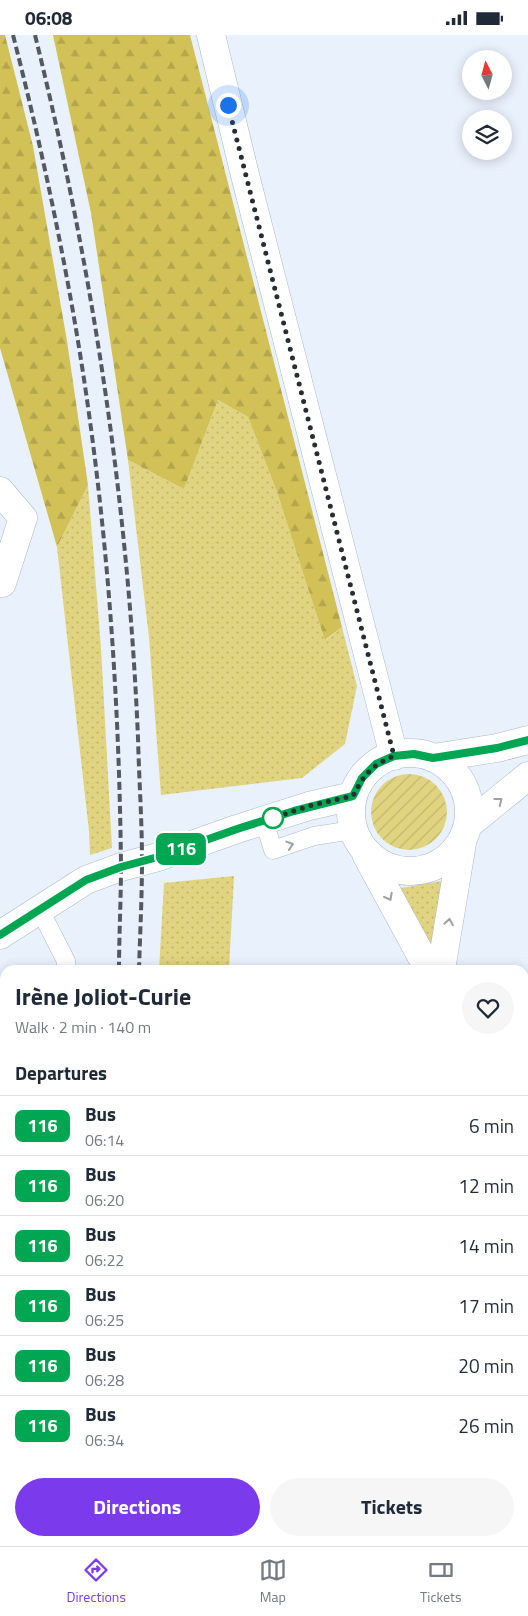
<!DOCTYPE html>
<html lang="en">
<head>
<meta charset="utf-8">
<style>
	:root { --surface:#fff; --page:#f6f6f7; --text:#1f2937; --muted:#747a83; --line:#e0e1e3; --accent:#7c3aed }
	body { margin:0; font-family:"Titillium Web",sans-serif; background:var(--page); color:var(--text); height:100vh; display:flex; flex-direction:column; font-size:19px; white-space:nowrap }
	* { box-sizing:border-box; margin:0 }
	p { font-size:16px; color:var(--muted) }
	.icon { flex:none; width:28px; height:28px; fill:none; stroke:currentColor; stroke-width:2; stroke-linecap:round; stroke-linejoin:round }
	.map { position:relative; flex:1; overflow:hidden }
	.panel { position:absolute; left:0px; top:930px; width:529px; height:581px; display:flex; flex-direction:column; background:var(--surface); border-radius:15px 15px 0 0; box-shadow:0 2px 12px #0003 }
	.panel>* { flex:none }
	.badge { padding:0 10px; border-radius:8px; font-size:18px; line-height:32px }
	.needle { width:32px; rotate:354deg }
	.fabs { position:absolute; left:462px; top:15px; display:grid; gap:10px }
	.fabs a { display:grid; place-items:center; width:50px; height:50px; border-radius:50%; background:var(--surface); box-shadow:0 2px 12px #0003; font-size:25px }
	.you { position:absolute; width:25px; height:25px; margin:-12px; border:4px solid #fff; border-radius:50%; background:#1a73e8; box-shadow:0 0 0 8px #1a73e833 }
	.map>.badge { position:absolute; translate:-50% -50%; box-shadow:0 0 0 2px #fff }
	h2 { padding:0 15px; font-size:19px; line-height:45px }
	.round { display:grid; place-items:center; flex:none; width:52px; height:52px; border-radius:26px; background:var(--page) }
	.head { display:flex; align-items:center; justify-content:space-between; height:85px; padding:0 15px }
	h1 { font-size:24px; font-weight:700; line-height:38px }
	.action { display:flex; gap:10px; margin-top:auto; padding:10px 15px }
	.action a { flex:1; height:58px; border-radius:30px; background:var(--accent); color:#fff; font-size:20px; font-weight:700; line-height:58px; text-align:center }
	.action a+a { background:var(--page); color:var(--text) }
	ul { padding:0; list-style:none }
	li { display:flex; align-items:center; gap:15px; height:60px; padding:0 15px; border-top:1px solid var(--line) }
	li div { flex:1 }
	li b { display:block; font-size:19px }
	li em { font-style:normal }
	li .badge { min-width:55px; font-weight:700; text-align:center }
	.status { display:flex; justify-content:space-between; align-items:center; height:35px; padding:0 25px; background:var(--surface); direction:ltr }
	.status svg { height:14px; fill:currentColor }
	.menu { display:flex; justify-content:space-around; align-items:center; height:70px; border-top:1px solid var(--line); background:var(--surface); font-size:14px; color:var(--muted) }
	.menu a { display:grid; justify-items:center; gap:2px }
	.menu .active { color:var(--accent) }
	.map>svg:first-child { display:block }
	.grass { fill:url(#grass-dots) }
	.forest { fill:url(#forest-firs) }
	.garden { fill:url(#garden-furrows) }
	.lines { fill:none; stroke-linecap:round; stroke-linejoin:round }
	.lane-casing { stroke:#acb9ca; stroke-width:19 }
	.street-casing { stroke:#acb9ca; stroke-width:29 }
	.path { stroke:#939aa3; stroke-width:3; stroke-dasharray:4 2.5; stroke-linecap:butt }
	.lane { stroke:#fff; stroke-width:18 }
	.street { stroke:#fff; stroke-width:28 }
	.rail { stroke:#535960; stroke-width:4; stroke-dasharray:8 4; stroke-linecap:butt }
	.oneway { stroke:#9ea0a3 }
	.line-casing { stroke:#fff; stroke-width:11 }
	.line { stroke:#00a651; stroke-width:8 }
	.walk { stroke:#272d33; stroke-width:5; stroke-dasharray:0 9 }
	.stop-dot { fill:#fff; stroke:#00a651; stroke-width:2.5 }
</style>
</head>
<body>
<div class="status"><b>06:08</b><svg viewBox="0 0 49 12"><path d="M0 12V9h3v3zM5 12V6h3v6zM10 12V3h3v9zM15 12V0h3v12zM26 1h20v11H26zM47 4h2v5h-2z"/></svg></div>
<div class="map">
<svg width="528" height="1511" viewBox="0 0 528 1511">
	<defs>
		<pattern id="grass-dots" width="8" height="8" patternUnits="userSpaceOnUse" patternTransform="scale(1.25)"><rect width="8" height="8" fill="#e1d480"/><path d="M2 2h.1M6 6h.1" fill="none" stroke="#c1b66f" stroke-width="1.8" stroke-linecap="round"/></pattern>
		<pattern id="forest-firs" width="22" height="20" patternUnits="userSpaceOnUse" patternTransform="scale(1.25)"><rect width="22" height="20" fill="#d2c157"/><path d="M5 1l3.5 6h-7zM16 11l3.5 6h-7z" fill="#b4a64c"/></pattern>
		<pattern id="garden-furrows" width="10" height="10" patternUnits="userSpaceOnUse" patternTransform="scale(1.25)"><rect width="10" height="10" fill="#e1d480"/><path d="M-1 1l2-2M0 10L10 0M9 11l2-2" fill="none" stroke="#c1b66f"/></pattern>
	</defs>
	<rect width="100%" height="100%" fill="#e9f1fc"/>
	<path class="grass" d="M218,365l30,17 29,75 49,148 16,-13 15,59 -12,58 -43,34 -141,17 -12,-158 -21,-177 56,29z
		M88,450l13,163 11,200 -22,7 -1,-24 -32,-284z
		M234,841l-5,94h-70l5,-87z
		M447,845l-18,75 -28,-67z
		M91,1506h161v5h-162z"/>
	<path class="forest" d="M0,0h5l28,111 34,195 21,144 -31,62 -57,-199z
		M53,0h137l152,592 -17,13 -48,-148 -29,-75 -30,-17 -34,89 -56,-29 -37,-247z"/>
	<path class="garden" d="M371 777a38 38 0 1 1 76 0a38 38 0 1 1-76 0Z"/>
	<g class="lines">
		<defs>
			<path id="lane" d="M264,785l9,30 41,-14 39,-6
				M40,875l26,51v9
				M6,1511l1,-5"/>
			<path id="street" d="M211,0l34,140 149,581
				M0,456l23,27 -21,65
				M351 777a59 59 0 1 1 118 0a59 59 0 1 1-118 0Z
				M433,723l64,-10 31,-8
				M469,789l59,-48
				M366,819l63,116
				M0,900l86,-55 35,-13 37,-10 79,-28 72,-23 44,-10
				M441,935l21,-127
				M524,1110l4,7"/>
		</defs>
		<use href="#lane" class="lane-casing"/>
		<use href="#street" class="street-casing"/>
		<path class="path" d="M326,1511l1,-5"/>
		<use href="#lane" class="lane"/>
		<use href="#street" class="street"/>
		<path class="rail" d="M13,0c22,86 41,172 57,260 34,187 49,380 51,571 0,34 -2,69 -2,104
			M35,0c57,231 93,465 103,703 1,41 4,82 4,123 0,36 -2,73 -3,109
			M52,1511l1,-5
			M73,1511l1,-5"/>
	</g>
	<defs><path id="oneway-chevron" d="M-2-3.5L2.5 0L-2 3.5" fill="none" stroke-width="1.6" stroke-linecap="round" stroke-linejoin="round" transform="scale(1.25)"/></defs>
	<g class="oneway">
		<use href="#oneway-chevron" transform="translate(499 766) rotate(-38)"/>
		<use href="#oneway-chevron" transform="translate(290 810) rotate(-18)"/>
		<use href="#oneway-chevron" transform="translate(389 862) rotate(62)"/>
		<use href="#oneway-chevron" transform="translate(449 887) rotate(-81)"/>
	</g>
	<g class="lines">
		<defs>
			<path id="line" d="M0,900l86,-55 35,-13 37,-10 79,-28 57,-18 59,-15 9,-18 14,-14 18,-8 20,-2 19,4 64,-10 31,-8"/>
		</defs>
		<use href="#line" class="line-casing"/>
		<use href="#line" class="line"/>
		<path class="walk" d="M228,70l166,651c-23,10 -29,17 -41,40l-44,10 -36,12"/>
	</g>
	<circle class="stop-dot" cx="273" cy="783" r="10"/>
</svg>
<div class="fabs">
<a><svg class="needle" viewBox="-14 -14 28 28"><path d="M0-13l5 13h-10z" fill="#e53935"/><path d="M0 13l5-13h-10z" fill="#747a83"/></svg></a>
<a><svg class="icon" aria-label="layers" viewBox="0 0 24 24"><path d="M12 4l9 5-9 5-9-5zM3 14l9 5 9-5"/></svg></a>
</div>
<div class="you" style="left:228px;top:70px"></div>
<b class="badge" style="left:181px;top:814px;background:#00a651;color:#fff">116</b>
<section class="panel">
<div class="head"><div><h1>Irène Joliot-Curie</h1><p>Walk · 2 min · 140 m</p></div><a class="round"><svg class="icon" aria-label="heart" viewBox="0 0 24 24"><path d="M12 20l-8-8c-3-5 5-10 8-4 3-6 11-1 8 4z"/></svg></a></div>
<h2>Departures</h2>
<ul>
<li><span class="badge" style="background:#00a651;color:#fff">116</span><div><b>Bus</b><p>06:14</p></div><em>6 min</em></li>
<li><span class="badge" style="background:#00a651;color:#fff">116</span><div><b>Bus</b><p>06:20</p></div><em>12 min</em></li>
<li><span class="badge" style="background:#00a651;color:#fff">116</span><div><b>Bus</b><p>06:22</p></div><em>14 min</em></li>
<li><span class="badge" style="background:#00a651;color:#fff">116</span><div><b>Bus</b><p>06:25</p></div><em>17 min</em></li>
<li><span class="badge" style="background:#00a651;color:#fff">116</span><div><b>Bus</b><p>06:28</p></div><em>20 min</em></li>
<li><span class="badge" style="background:#00a651;color:#fff">116</span><div><b>Bus</b><p>06:34</p></div><em>26 min</em></li>
</ul>
<div class="action"><a>Directions</a><a>Tickets</a></div>
</section>
</div>
<nav class="menu">
<a class="active"><svg class="icon" aria-label="directions" viewBox="0 0 24 24"><path d="M12 3l9 9-9 9-9-9zM9 14v-3h6M13 9l2 2-2 2"/></svg>Directions</a>
<a><svg class="icon" aria-label="map" viewBox="0 0 24 24"><path d="M3 6l6-2 6 2 6-2v14l-6 2-6-2-6 2zM9 4v14M15 6v14"/></svg>Map</a>
<a><svg class="icon" aria-label="tickets" viewBox="0 0 24 24"><path d="M3 7h18v10H3zM15 7v10"/></svg>Tickets</a>
</nav>
</body>
</html>
